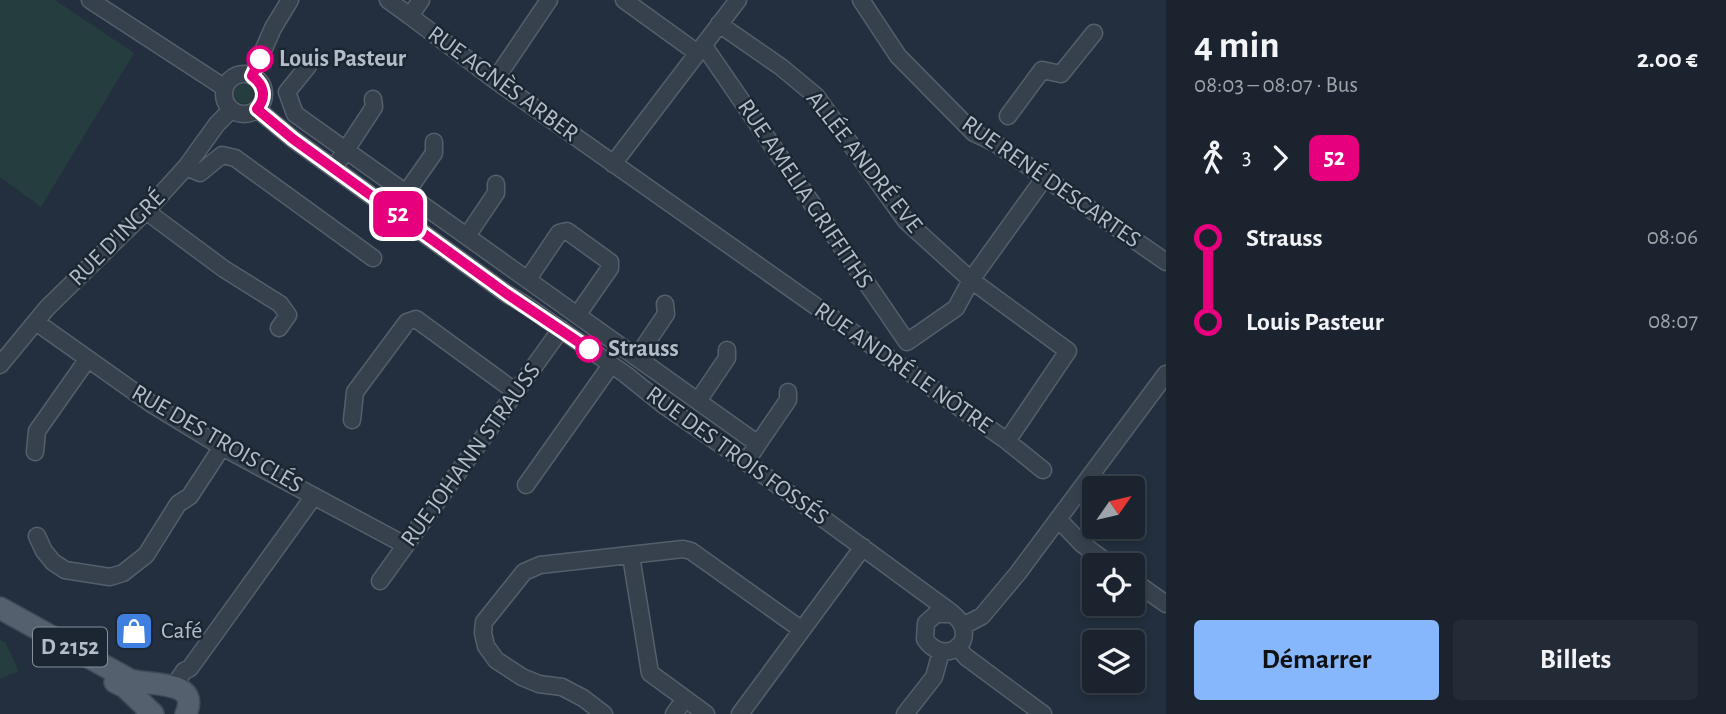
<!DOCTYPE html>
<html lang="fr">
<head>
<meta charset="utf-8">
<style>
	:root { --surface:#1a232e; --page:#232b36; --text:#f1f3f6; --muted:#9fa4aa; --line:#38404a; --accent:#86b6fb }
	body { margin:0; font-family:"Alegreya Sans",sans-serif; background:var(--page); color:var(--text); height:100vh; display:flex; flex-direction:column; font-size:26px; white-space:nowrap }
	* { box-sizing:border-box; margin:0 }
	p { font-size:23px; color:var(--muted) }
	.icon { flex:none; width:38px; height:38px; fill:none; stroke:currentColor; stroke-width:2; stroke-linecap:round; stroke-linejoin:round }
	.map { position:relative; flex:1; overflow:hidden }
	.drawer { display:flex; flex-direction:column; background:var(--surface); width:560px }
	.drawer>* { flex:none }
	.badge { padding:0 14px; border-radius:10px; font-size:24px; line-height:46px }
	.needle { width:46px; rotate:56deg }
	.controls { position:absolute; left:1082px; top:476px; display:grid; gap:14px }
	.controls a { display:grid; place-items:center; width:63px; height:63px; border-radius:7px; background:var(--surface); box-shadow:0 4px 10px #0003,0 0 0 2px var(--line); font-size:35px }
	.map>.badge { position:absolute; translate:-50% -50%; box-shadow:0 0 0 4px #fff }
	.legs { display:flex; align-items:center; gap:10px; height:77px; padding:0 28px; font-size:23px }
	.legs p { margin-inline-start:auto }
	.head { display:flex; align-items:center; justify-content:space-between; height:119px; padding:0 28px }
	h1 { font-size:38px; font-weight:700; line-height:52px }
	.button { display:flex; gap:14px; margin-top:auto; padding:14px 28px }
	.button a { flex:1; height:80px; border-radius:7px; background:var(--accent); color:#111; font-size:28px; font-weight:700; line-height:80px; text-align:center }
	.button a+a { background:var(--page); color:var(--text) }
	ul { padding:0 28px; list-style:none }
	li { display:flex; align-items:center; gap:24px; height:84px; font-size:26px }
	li i { display:grid; place-items:center; width:10px; height:100%; margin:0 9px; background:currentColor }
	li i::after { content:''; width:18px; height:18px; margin:-9px; border:5px solid; border-radius:50%; background:var(--surface) }
	li p { margin-inline-start:auto }
	li:first-child i { background:linear-gradient(#0000 50%,currentColor 0) }
	li:last-child i { background:linear-gradient(currentColor 50%,#0000 0) }
	main { display:flex; flex:1; min-height:0 }
	.map>svg:first-child { display:block }
	.green { fill:#253d3f }
	.lines { fill:none; stroke-linecap:round; stroke-linejoin:round }
	.minor-casing { stroke:#555f6c; stroke-width:19 }
	.major-casing { stroke:#404a57; stroke-width:24 }
	.minor { stroke:#37414e; stroke-width:16 }
	.major { stroke:#55606e; stroke-width:21 }
	.line-1-casing { stroke:#fff; stroke-width:16 }
	.line-1 { stroke:#e6007e; stroke-width:10 }
	.stop-1-dot { fill:#fff; stroke:#e6007e; stroke-width:3.5 }
	.labels { text-anchor:middle; dominant-baseline:central; stroke-width:5; stroke-linejoin:round; paint-order:stroke }
	.shield { fill:#1c2633; stroke:#868f9c; stroke-width:2 }
	.shield-label { font-size:23px; font-weight:bold; fill:#b3bcc9 }
	.stop-label { font-size:24px; font-weight:bold; fill:#b3bcc9; stroke:#1c2633; text-anchor:start }
	.street-label { font-size:24px; fill:#b3bcc9; stroke:#1c2633 }
	.poi-label { font-size:24px; fill:#b3bcc9; stroke:#1c2633; text-anchor:start }
</style>
</head>
<body>
<main>
<div class="map">
<svg width="1166" height="714" viewBox="0 0 1166 714">
	<rect width="100%" height="100%" fill="#232f3e"/>
	<path class="green" d="M0,0h55l79,53 -93,154 -41,-30z
		M234 94a10 10 0 1 1 20 0a10 10 0 1 1-20 0Z
		M0,640l5,2 14,29 -19,8z"/>
	<g class="lines">
		<defs>
			<path id="minor" d="M90,0l135,88
				M388,0l22,16
				M421,0l-11,16 85,64 512,361 61,-90 -97,-71 -65,-59 -90,-125 -35,-29 -62,-43
				M624,0l72,52
				M861,0l37,56 76,77 21,10 171,119
				M704,46l203,296 49,-34 15,-28 74,-103
				M308,66l-21,26 8,22 463,330 -12,18
				M224 94a20 20 0 1 1 40 0a20 20 0 1 1-40 0Z
				M252,76l21,-48 17,-28
				M495,80l54,-80
				M257,109l36,30 214,155 20,12 98,68 40,32 81,56 191,140c8,6 21,14 25,23 10,24 -22,38 -37,14l1,-16 10,-9h16
				M1008,116l34,-46 19,4 33,-41
				M340,159l34,-52 -1,-8
				M613,164l125,-164
				M186,167l14,6 22,-18 13,3 138,100
				M406,193l28,-40v-11
				M146,211l78,58 56,35 8,11 -9,13
				M467,236l29,-43v-9
				M528,279l31,-46 8,-2 43,31v6l-32,46
				M36,322l117,83 69,42 183,98
				M637,357l29,-43 -1,-10
				M0,365l47,-57 99,-97 40,-44 31,-43 14,-14
				M698,401l29,-43v-8
				M352,420l3,-28 52,-70 9,-3 100,73
				M1007,441l36,29
				M758,444l30,-44v-8
				M35,452l2,-21 50,-71
				M526,485l85,-120
				M1059,520l23,24 29,21
				M37,536l7,15 9,11 12,8 45,7 13,-4 23,-18 32,-51 12,-8 32,-49
				M631,556l19,117 56,41
				M1132,580l34,24
				M380,581l181,-252
				M963,626l19,-10 36,-43 148,-199
				M957,647l9,10 77,57
				M174,686l10,-15 6,-3 124,-172
				M604,714l-21,-16 -21,-11 -23,-3 -17,-7 -26,-17 -10,-14 -3,-13 1,-11 40,-50 16,-7 143,-16 8,2 111,79
				M674,714l11,-15
				M740,714l123,-167
				M905,714l29,-37 7,-25"/>
			<path id="major" d="M0,608l130,72c19,6 71,-1 56,34
				M115,682l10,5 28,27"/>
		</defs>
		<use href="#minor" class="minor-casing"/>
		<use href="#major" class="major-casing"/>
		<use href="#minor" class="minor"/>
		<use href="#major" class="major"/>
	</g>
	<g class="lines">
		<defs>
			<path id="line-1" d="M260,59l-8,17c12,9 15,21 5,33l36,30 214,155 82,55"/>
		</defs>
		<use href="#line-1" class="line-1-casing"/>
		<use href="#line-1" class="line-1"/>
	</g>
	<defs>
		<symbol id="shop-square" viewBox="-11 -11 22 22"><rect x="-9" y="-9" width="18" height="18" rx="4" fill="#3f7fe0" stroke="#1c2633"/><path d="M-5-2.5h2.3a2.7 3.5 0 0 1 5.4 0H5L5.5 6h-11ZM-1.5-2.5h3a1.5 2.3 0 0 0-3 0Z" fill="#fff"/></symbol>
	</defs>
	<g fill-rule="evenodd">
		<use href="#shop-square" x="112" y="609" width="44" height="44"/>
	</g>
	<g class="stop-1-dot">
		<circle cx="260" cy="59" r="12"/>
		<circle cx="589" cy="349" r="12"/>
	</g>
	<g class="labels">
		<rect class="shield" x="33" y="627.5" width="74" height="39" rx="5"/>
		<g class="shield-label">
			<text x="70" y="647">D 2152</text>
		</g>
		<g class="stop-label">
			<text x="279" y="59">Louis Pasteur</text>
			<text x="608" y="349">Strauss</text>
		</g>
		<g class="street-label">
			<text transform="translate(503 84) rotate(36)">RUE AGNÈS ARBER</text>
			<text transform="translate(864 162) rotate(52)">ALLÉE ANDRÉ EVE</text>
			<text transform="translate(1051 182) rotate(35)">RUE RENÉ DESCARTES</text>
			<text transform="translate(805 194) rotate(56)">RUE AMELIA GRIFFITHS</text>
			<text transform="translate(117 238) rotate(-45)">RUE D'INGRÉ</text>
			<text transform="translate(903 368) rotate(35)">RUE ANDRÉ LE NÔTRE</text>
			<text transform="translate(217 439) rotate(30)">RUE DES TROIS CLÉS</text>
			<text transform="translate(471 455) rotate(-54)">RUE JOHANN STRAUSS</text>
			<text transform="translate(737 456) rotate(36)">RUE DES TROIS FOSSÉS</text>
		</g>
		<g class="poi-label">
			<text x="161" y="631">Café</text>
		</g>
	</g>
</svg>
<div class="controls">
<a><svg class="needle" viewBox="-14 -14 28 28"><path d="M0-13l5 13h-10z" fill="#e53935"/><path d="M0 13l5-13h-10z" fill="#9fa4aa"/></svg></a>
<a><svg class="icon" aria-label="locate" viewBox="0 0 24 24"><circle cx="12" cy="12" r="6"/><path d="M12 2v4M12 18v4M2 12h4M18 12h4"/></svg></a>
<a><svg class="icon" aria-label="layers" viewBox="0 0 24 24"><path d="M12 4l9 5-9 5-9-5zM3 14l9 5 9-5"/></svg></a>
</div>
<b class="badge" style="left:398px;top:214px;background:#e6007e;color:#fff">52</b>
</div>
<section class="drawer">
<div class="head"><div><h1>4 min</h1><p>08:03 – 08:07 · Bus</p></div><b>2.00 €</b></div>
<div class="legs"><svg class="icon" aria-label="walk" viewBox="0 0 24 24"><circle cx="13" cy="4" r="2"/><path d="M13 8l-2 6 4 7M11 14l-3 7M7 12l3-4h3l4 4"/></svg>3<svg class="icon" aria-label="forward" viewBox="0 0 24 24"><path d="M9 5l7 7-7 7"/></svg><b class="badge" style="background:#e6007e;color:#fff">52</b></div>
<ul>
<li><i style="color:#e6007e"></i><b>Strauss</b><p>08:06</p></li>
<li><i style="color:#e6007e"></i><b>Louis Pasteur</b><p>08:07</p></li>
</ul>
<div class="button"><a>Démarrer</a><a>Billets</a></div>
</section>
</main>
</body>
</html>
